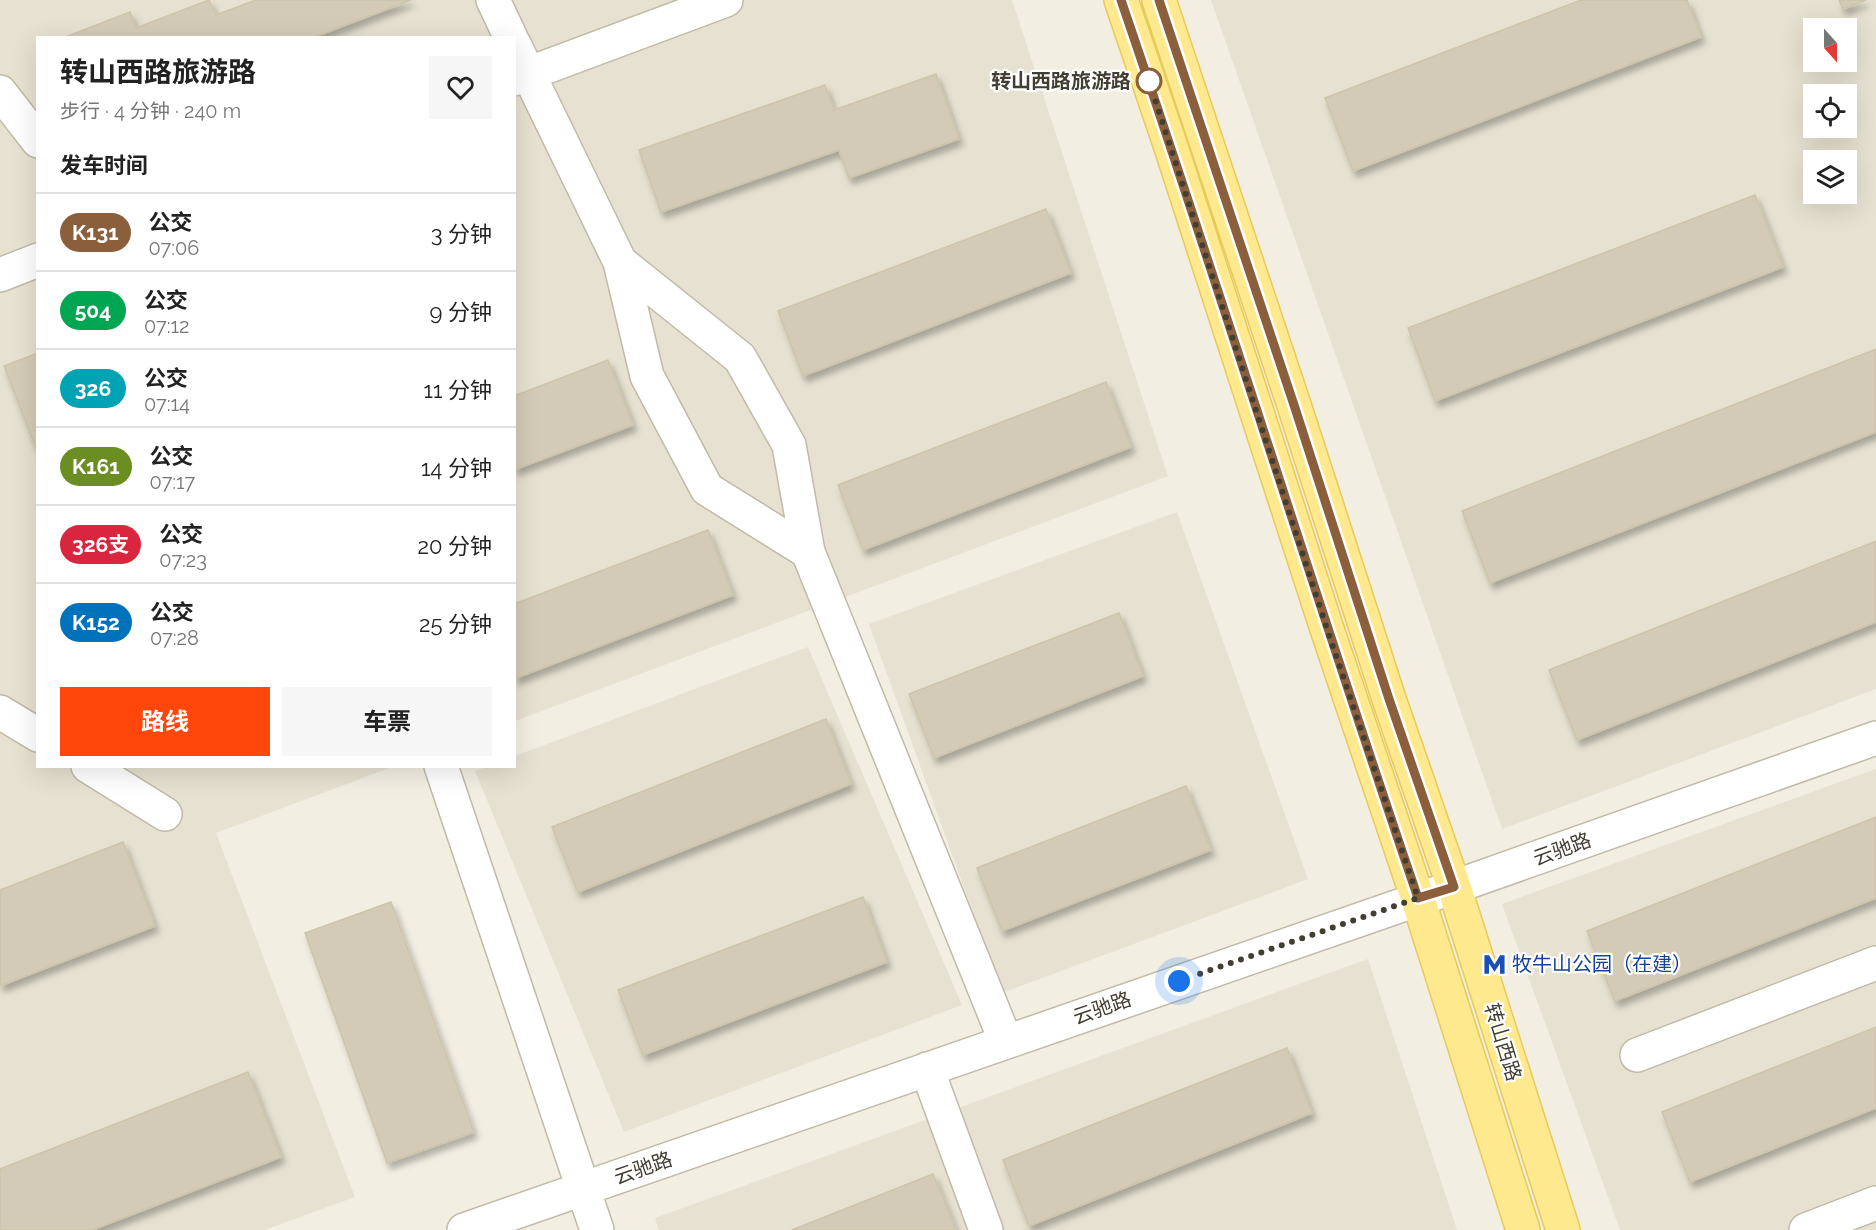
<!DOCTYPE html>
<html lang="zh">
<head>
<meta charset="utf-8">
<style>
	:root { --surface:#fff; --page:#f6f6f6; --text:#222; --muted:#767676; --line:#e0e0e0; --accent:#ff470c }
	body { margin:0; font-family:Raleway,"Noto Sans SC",sans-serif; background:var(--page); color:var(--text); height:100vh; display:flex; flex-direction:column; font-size:22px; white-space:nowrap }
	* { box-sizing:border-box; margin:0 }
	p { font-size:20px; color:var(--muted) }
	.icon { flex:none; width:33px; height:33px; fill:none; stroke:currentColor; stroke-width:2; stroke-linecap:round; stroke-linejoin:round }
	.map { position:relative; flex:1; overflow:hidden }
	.drawer { position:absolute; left:36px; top:36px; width:480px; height:732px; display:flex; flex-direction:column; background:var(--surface); border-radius:0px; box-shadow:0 6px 24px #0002 }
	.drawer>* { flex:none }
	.badge { padding:0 12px; border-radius:20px; font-size:21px; line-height:39px }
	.needle { width:39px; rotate:159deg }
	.tools { position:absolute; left:1803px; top:18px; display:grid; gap:12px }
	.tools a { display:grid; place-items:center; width:54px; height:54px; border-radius:0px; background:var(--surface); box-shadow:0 6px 24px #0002; font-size:30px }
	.you { position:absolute; width:30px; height:30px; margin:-15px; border:4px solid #fff; border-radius:50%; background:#1a73e8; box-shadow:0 0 0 9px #1a73e833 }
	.map>.badge { position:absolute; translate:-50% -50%; box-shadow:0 0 0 3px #fff }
	h2 { padding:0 24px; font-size:22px; line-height:54px }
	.round { display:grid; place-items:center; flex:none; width:63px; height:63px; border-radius:0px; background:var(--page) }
	.overview { display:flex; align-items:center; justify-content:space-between; height:102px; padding:0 24px }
	h1 { font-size:28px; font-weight:700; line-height:45px }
	.action { display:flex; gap:12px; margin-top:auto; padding:12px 24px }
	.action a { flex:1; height:69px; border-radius:0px; background:var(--accent); color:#fff; font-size:24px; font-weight:700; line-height:69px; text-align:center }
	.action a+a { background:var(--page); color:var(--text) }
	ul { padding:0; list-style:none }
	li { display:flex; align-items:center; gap:18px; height:78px; padding:0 24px; border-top:2px solid var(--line) }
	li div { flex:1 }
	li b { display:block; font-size:22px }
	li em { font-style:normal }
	li .badge { min-width:66px; font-weight:700; text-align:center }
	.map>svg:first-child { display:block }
	.residential { fill:#e6e1d0; fill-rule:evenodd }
	.building { fill:#d3cbb7; stroke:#cec4aa; stroke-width:1.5; filter:url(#shadow) }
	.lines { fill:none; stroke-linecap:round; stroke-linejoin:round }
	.minor-casing { stroke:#c0baa7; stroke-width:36 }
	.major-casing { stroke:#e7ca5b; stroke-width:36 }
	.minor { stroke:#fff; stroke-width:33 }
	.major { stroke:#ffe98e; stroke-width:33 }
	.line-casing { stroke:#fff; stroke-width:14 }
	.line { stroke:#8b5e3c; stroke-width:9 }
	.walk { stroke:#433e32; stroke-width:6; stroke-dasharray:0 10.8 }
	.stop-dot { fill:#fff; stroke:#8b5e3c; stroke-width:3 }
	.labels { text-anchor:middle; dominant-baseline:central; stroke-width:4.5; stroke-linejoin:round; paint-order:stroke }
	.stop-label { font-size:20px; font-weight:bold; fill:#433e32; stroke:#fff; text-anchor:end }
	.street-label { font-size:20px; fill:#433e32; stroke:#fff }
	.transit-label { font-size:20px; fill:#164399; stroke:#fff; text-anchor:start }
</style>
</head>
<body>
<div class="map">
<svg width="1876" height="1230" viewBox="0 0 1876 1230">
	<defs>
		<filter id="shadow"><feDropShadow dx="3.5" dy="6" stdDeviation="3" flood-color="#0004"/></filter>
	</defs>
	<rect width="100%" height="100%" fill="#f2eee2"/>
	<path class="residential" d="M0,0h1012l156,476 -653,245 -1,-683h-476v728l354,1 -176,66 139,364 -91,33h-264z
		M1211,0h665v689l-374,140zM1814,28h32v34h-32zM1814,94h32v34h-32zM1814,160h32v34h-32z
		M1177,512l131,367 -306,114 -133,-369z
		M808,647l154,358 -338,127 -149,-361 12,-4 27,-1 1,-10z
		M1876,769v461h-256l-118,-326z
		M1368,959l89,271h-798l-4,-12z"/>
	<path class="building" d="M209,0l7,15 40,-15h155l-99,38h-249l67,-26 6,16z
		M1581,0h106l14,37 -348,134 -28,-73z
		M1839,0h27l-23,9z
		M936,74l23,65 -110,39 -10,-28 -178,62 -22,-62 186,-65 9,25z
		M1755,195l28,72 -348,134 -27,-73z
		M1046,209l25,64 -268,103 -25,-65z
		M1876,349v83l-386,151 -28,-72z
		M38,353v100l-34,-87z
		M608,360l25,65 -119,45v-74z
		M1106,382l25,65 -268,103 -25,-65z
		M708,530l25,65 -219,84v-75z
		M1876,541v81l-299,118 -28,-70z
		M1119,613l24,63 -209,82 -25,-64z
		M826,719l25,65 -273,108 -26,-65z
		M1186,786l25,64 -209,81 -25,-63z
		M1876,817v81l-261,103 -28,-70z
		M123,842l32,84 -155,60v-96z
		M863,897l24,65 -244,93 -25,-65z
		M391,902l83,230 -87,31 -82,-230z
		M1876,1027v81l-186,74 -28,-70z
		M1287,1048l25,65 -283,113 -26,-66z
		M248,1072l33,85 -189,73h-92v-61z
		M933,1174l23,56h-164z"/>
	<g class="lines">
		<defs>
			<path id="minor" d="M493,0l18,38
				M514,44l106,218 120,96 49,87 19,107 198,490
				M514,79l212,-79
				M0,92l38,49
				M620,262l27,114 60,113 101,63
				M0,275l38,-15
				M0,712l38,23
				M88,766l77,48
				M441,766l156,464
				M1637,1055l239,-92
				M927,1069l59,161
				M464,1230l990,-343 422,-149
				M1806,1230l70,-27"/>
			<path id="major" d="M1121,0l50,147 156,482 91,270 105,331
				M1159,0l136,408 94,291 65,188 109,343"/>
		</defs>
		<use href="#minor" class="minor-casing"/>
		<use href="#major" class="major-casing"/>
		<use href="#minor" class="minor"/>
		<use href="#major" class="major"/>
	</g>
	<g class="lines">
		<defs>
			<path id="line" d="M1121,0c102,298 195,600 297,898l36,-11 -65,-188 -94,-291 -136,-408"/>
		</defs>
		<use href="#line" class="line-casing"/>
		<use href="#line" class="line"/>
		<path class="walk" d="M1149,81l178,548 91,269 -239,83"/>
	</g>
	<defs>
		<symbol id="metro-bare" viewBox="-9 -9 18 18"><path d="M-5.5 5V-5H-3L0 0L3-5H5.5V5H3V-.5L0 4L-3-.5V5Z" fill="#1a4fb4" stroke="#fff" stroke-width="2.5" paint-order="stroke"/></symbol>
	</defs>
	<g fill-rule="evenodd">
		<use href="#metro-bare" x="1478" y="948" width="33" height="33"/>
	</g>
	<circle class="stop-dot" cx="1149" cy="81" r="12"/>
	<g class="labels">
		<g class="stop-label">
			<text x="1131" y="81">转山西路旅游路</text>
		</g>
		<g class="street-label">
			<text transform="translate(1562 849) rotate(-20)">云驰路</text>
			<text transform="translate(1102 1008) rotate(-19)">云驰路</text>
			<text transform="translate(1503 1042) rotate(73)">转山西路</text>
			<text transform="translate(643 1168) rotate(-19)">云驰路</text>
		</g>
		<g class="transit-label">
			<text x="1512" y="964">牧牛山公园（在建）</text>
		</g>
	</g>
</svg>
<div class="tools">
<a><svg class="needle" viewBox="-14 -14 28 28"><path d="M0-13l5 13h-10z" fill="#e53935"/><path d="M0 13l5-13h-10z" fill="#767676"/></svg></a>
<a><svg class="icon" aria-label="locate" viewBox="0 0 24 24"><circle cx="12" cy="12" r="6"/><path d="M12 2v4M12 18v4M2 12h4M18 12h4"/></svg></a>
<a><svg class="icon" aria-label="layers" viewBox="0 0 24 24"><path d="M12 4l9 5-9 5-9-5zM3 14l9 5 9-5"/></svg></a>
</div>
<div class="you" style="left:1179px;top:981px"></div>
<section class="drawer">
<div class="overview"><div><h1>转山西路旅游路</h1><p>步行 · 4 分钟 · 240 m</p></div><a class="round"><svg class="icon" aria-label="heart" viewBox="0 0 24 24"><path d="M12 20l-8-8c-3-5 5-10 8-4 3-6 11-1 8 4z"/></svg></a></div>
<h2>发车时间</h2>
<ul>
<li><span class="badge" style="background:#8b5e3c;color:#fff">K131</span><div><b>公交</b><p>07:06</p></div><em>3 分钟</em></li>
<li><span class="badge" style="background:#00a651;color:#fff">504</span><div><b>公交</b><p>07:12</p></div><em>9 分钟</em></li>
<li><span class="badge" style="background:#00a3b4;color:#fff">326</span><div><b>公交</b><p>07:14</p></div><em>11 分钟</em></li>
<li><span class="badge" style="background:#6b8e23;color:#fff">K161</span><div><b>公交</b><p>07:17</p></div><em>14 分钟</em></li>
<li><span class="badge" style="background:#d7263d;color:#fff">326支</span><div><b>公交</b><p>07:23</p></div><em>20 分钟</em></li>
<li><span class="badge" style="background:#0072bc;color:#fff">K152</span><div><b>公交</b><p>07:28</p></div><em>25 分钟</em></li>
</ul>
<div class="action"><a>路线</a><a>车票</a></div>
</section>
</div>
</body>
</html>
